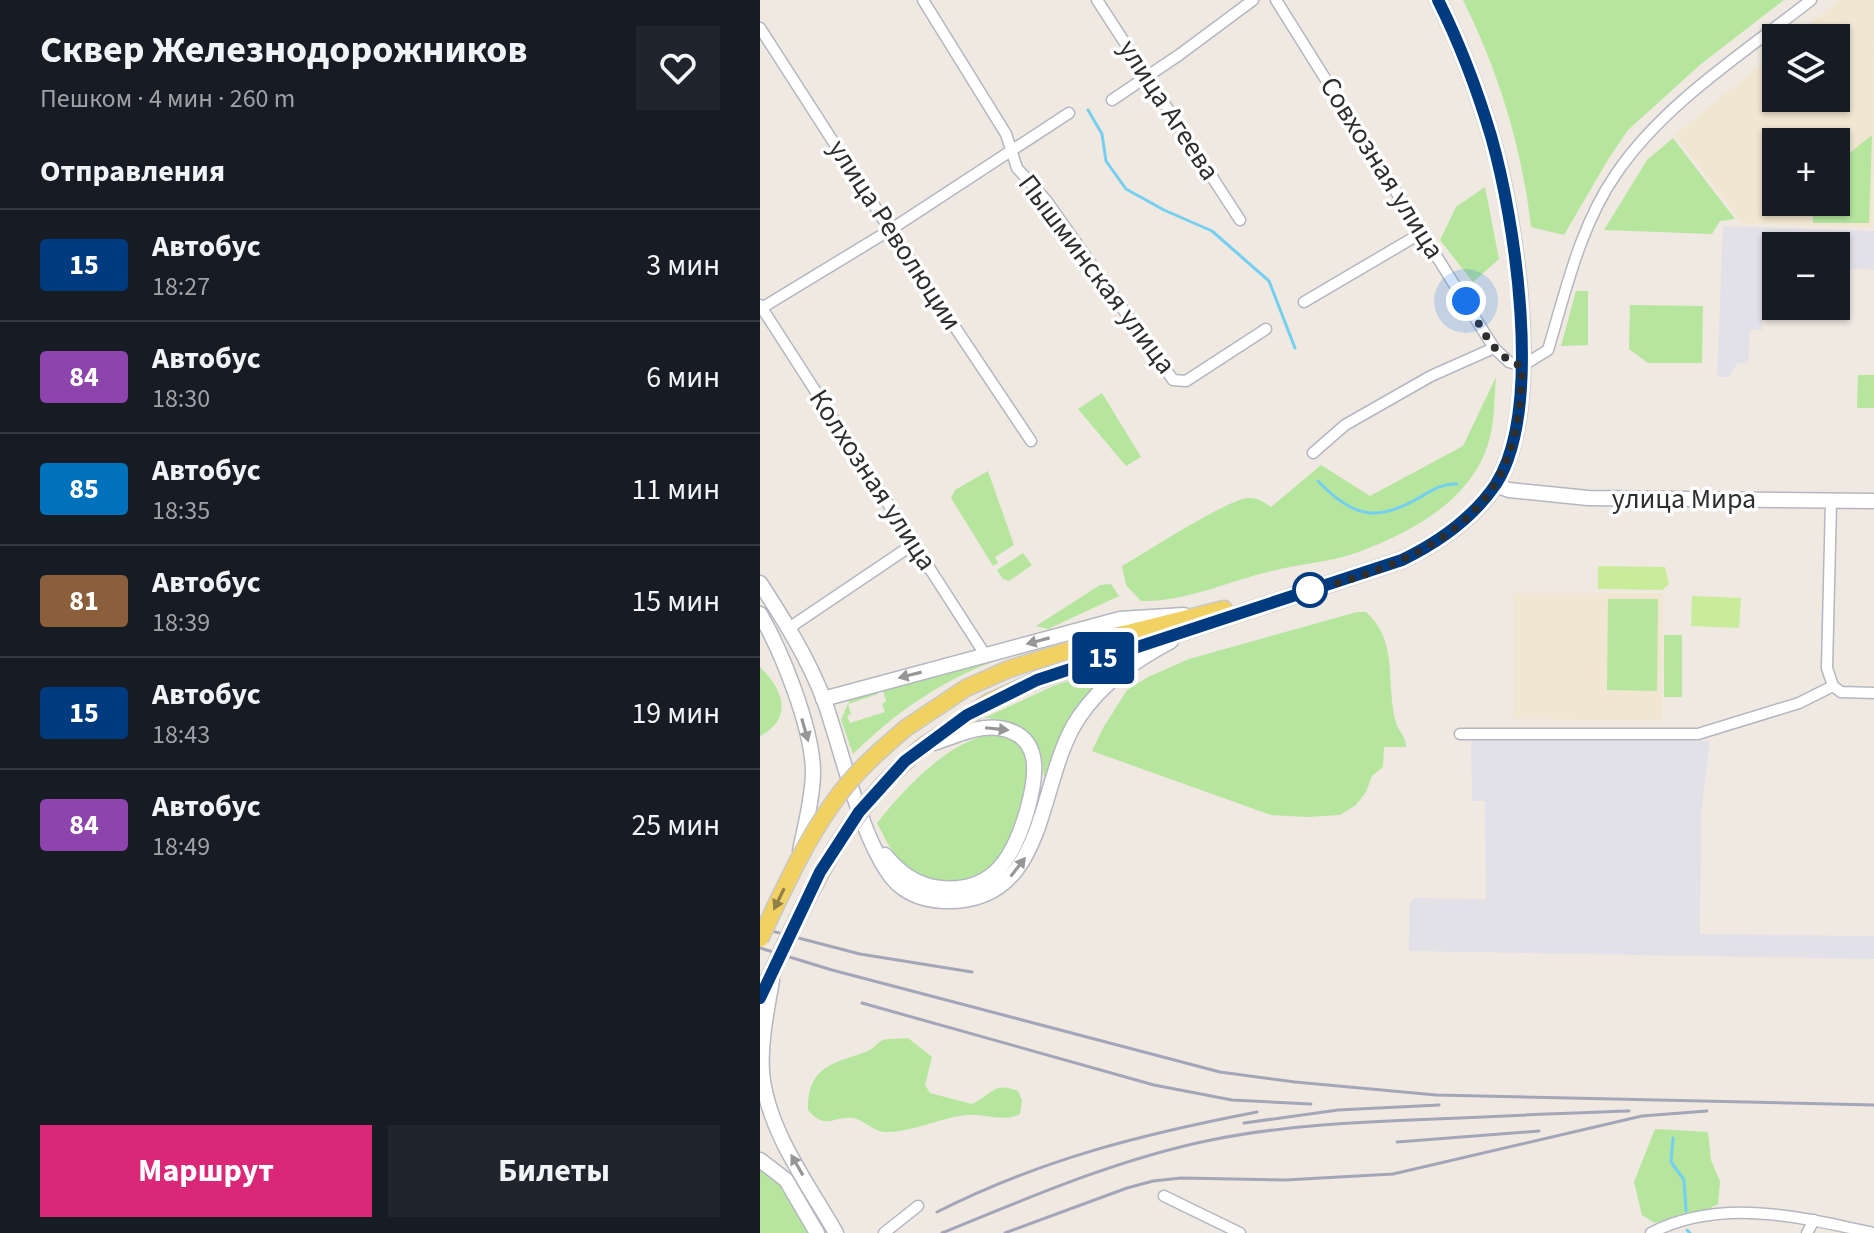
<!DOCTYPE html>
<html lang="ru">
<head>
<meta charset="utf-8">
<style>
	:root { --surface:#171b24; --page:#20242c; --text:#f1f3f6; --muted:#9ea1a6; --line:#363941; --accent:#db2777 }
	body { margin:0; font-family:"Source Sans 3",sans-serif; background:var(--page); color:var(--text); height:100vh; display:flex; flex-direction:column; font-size:30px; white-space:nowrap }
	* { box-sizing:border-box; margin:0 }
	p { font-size:26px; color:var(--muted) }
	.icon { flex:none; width:44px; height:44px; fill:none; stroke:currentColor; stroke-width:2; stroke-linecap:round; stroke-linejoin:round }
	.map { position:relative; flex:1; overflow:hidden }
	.panel { display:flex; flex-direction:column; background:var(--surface); width:760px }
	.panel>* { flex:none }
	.badge { padding:0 16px; border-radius:6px; font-size:28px; line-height:52px }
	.buttons { position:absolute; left:1002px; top:24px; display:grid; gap:16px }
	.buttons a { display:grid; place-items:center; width:88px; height:88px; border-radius:0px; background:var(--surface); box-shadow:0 2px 6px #0004; font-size:40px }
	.you { position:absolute; width:40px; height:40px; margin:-20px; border:6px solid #fff; border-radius:50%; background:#1a73e8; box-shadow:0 0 0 12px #1a73e833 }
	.map>.badge { position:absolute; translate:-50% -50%; box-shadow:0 0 0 4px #fff }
	h2 { padding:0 40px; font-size:30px; line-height:72px }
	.round { display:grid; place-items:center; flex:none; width:84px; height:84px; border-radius:0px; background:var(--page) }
	.summary { display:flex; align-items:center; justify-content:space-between; height:136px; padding:0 40px }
	h1 { font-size:38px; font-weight:700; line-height:60px }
	.cta { display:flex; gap:16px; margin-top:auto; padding:16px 40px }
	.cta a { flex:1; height:92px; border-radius:0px; background:var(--accent); color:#fff; font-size:32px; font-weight:700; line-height:92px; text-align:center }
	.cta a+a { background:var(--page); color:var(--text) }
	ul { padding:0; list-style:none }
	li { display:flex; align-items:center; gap:24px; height:112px; padding:0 40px; border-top:2px solid var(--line) }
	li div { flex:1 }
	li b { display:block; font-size:30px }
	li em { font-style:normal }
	li .badge { min-width:88px; font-weight:700; text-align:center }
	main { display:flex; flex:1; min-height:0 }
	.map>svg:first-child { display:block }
	.industrial { fill:#e3e1e8 }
	.education { fill:#f0e6d1; fill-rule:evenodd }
	.green { fill:#b6e59e }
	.pitch { fill:#c9ec9a }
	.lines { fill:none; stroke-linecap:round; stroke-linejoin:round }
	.stream { stroke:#75cff0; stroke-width:3 }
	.street-casing { stroke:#b4b7c1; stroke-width:13 }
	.secondary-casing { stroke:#b4b7c1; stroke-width:17 }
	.primary-casing { stroke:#c9c9c9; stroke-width:19 }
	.street { stroke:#fff; stroke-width:10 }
	.secondary { stroke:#fff; stroke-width:14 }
	.primary { stroke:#f2d163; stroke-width:16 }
	.rail { stroke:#a3a6b8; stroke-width:3 }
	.primary-bridge-casing { stroke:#c9c9c9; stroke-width:19; stroke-linecap:butt }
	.primary-bridge { stroke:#f2d163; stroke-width:16 }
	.oneway { fill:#969696 }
	.oneway2 { fill:#908048 }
	.line-casing { stroke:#fff; stroke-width:18 }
	.line { stroke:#003b80; stroke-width:12 }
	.walk { stroke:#2e2e2e; stroke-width:8; stroke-dasharray:0 14.4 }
	.stop-dot { fill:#fff; stroke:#003b80; stroke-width:4 }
	.labels { text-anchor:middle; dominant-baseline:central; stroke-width:7; stroke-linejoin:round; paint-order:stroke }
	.street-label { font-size:28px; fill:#2e2e2e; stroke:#fff }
</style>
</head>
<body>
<main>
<section class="panel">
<div class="summary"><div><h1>Сквер Железнодорожников</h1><p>Пешком · 4 мин · 260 m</p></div><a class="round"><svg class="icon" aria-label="heart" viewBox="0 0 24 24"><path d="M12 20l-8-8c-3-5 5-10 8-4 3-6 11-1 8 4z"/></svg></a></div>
<h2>Отправления</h2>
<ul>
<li><span class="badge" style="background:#003b80;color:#fff">15</span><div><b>Автобус</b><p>18:27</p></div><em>3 мин</em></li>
<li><span class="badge" style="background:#8e44ad;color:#fff">84</span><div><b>Автобус</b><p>18:30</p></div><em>6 мин</em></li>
<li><span class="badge" style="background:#0072bc;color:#fff">85</span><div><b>Автобус</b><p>18:35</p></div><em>11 мин</em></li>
<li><span class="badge" style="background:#8b5e3c;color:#fff">81</span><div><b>Автобус</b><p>18:39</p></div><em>15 мин</em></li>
<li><span class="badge" style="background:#003b80;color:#fff">15</span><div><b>Автобус</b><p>18:43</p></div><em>19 мин</em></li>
<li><span class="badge" style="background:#8e44ad;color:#fff">84</span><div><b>Автобус</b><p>18:49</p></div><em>25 мин</em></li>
</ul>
<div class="cta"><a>Маршрут</a><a>Билеты</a></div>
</section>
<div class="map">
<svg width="1114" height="1233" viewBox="0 0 1114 1233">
	<rect width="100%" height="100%" fill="#efe9e1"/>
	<path class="industrial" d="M963,226l151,5v39l-38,-2v-22h-60v30h-12l-2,54h-12l-2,33h-11l-8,14h-12z
		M711,741h239l-9,73 -1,120 174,2v23l-465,-8 1,-49 6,-4 70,1 -1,-98h-13z"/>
	<path class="education" d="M1079,0h35l-1,228 -131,-5 -67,-88 101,-83v46h60v-60h-43zM1016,142h60v60h-60z
		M753,593h150l-1,127 -149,-1z"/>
	<path class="green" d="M703,0h321l-83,64 -73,66 -19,28 -45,77 -33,-8c-9,-79 -32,-155 -68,-227z
		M1112,135l-3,88h-56v-21h23v-38z
		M913,138l62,81 -15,2 -8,13 -108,-4 43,-70z
		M725,187l14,72 -26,23 -33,-42 16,-33z
		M816,291h12v54l-27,1z
		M870,305l73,1 -1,57h-54l-19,-14z
		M1098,375h16v33h-17z
		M736,377c-2,24 -1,50 -10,73 -20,54 -79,84 -130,103 -26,9 -57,11 -84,18 -44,10 -85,31 -131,30l-15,-16 -4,-19c23,-13 107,-68 127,-68 10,0 15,4 22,9l50,-42 49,31 93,-50z
		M342,393l39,64 -15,9 -48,-57z
		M228,471l26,74 -19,12 3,6 -5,3 -42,-68 4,-8z
		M263,553l9,12 -23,16 -6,-2 -6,-9z
		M351,584l8,12 -71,33 -12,-3 64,-41z
		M848,599h50l-1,92 -50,-1z
		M597,612h9c32,28 20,68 29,107 2,12 11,16 11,28h-22l-1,20 -11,9 -6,16 -10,13 -16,10 -33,2 -36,-2 -179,-64 11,-23 24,-38 21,-13 41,-18z
		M904,635h18v62h-18z
		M234,657l1,4c-55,20 -100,52 -142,93l-12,-34 9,-21 26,-10 2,5 -30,10 3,10 -4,2 3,7 35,-11 -3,-8 4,-3 -4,-14z
		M357,665c-35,32 -54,70 -72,114 -3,-7 -2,-17 -4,-25 -9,-27 -32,-35 -57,-36l69,-32z
		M0,667c23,22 34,51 0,69z
		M232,735c15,1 28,7 34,23 5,15 -1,34 -5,49 -10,37 -31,79 -77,74 -16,-2 -33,-9 -44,-21 -10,-10 -16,-24 -23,-37 24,-31 74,-85 115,-88z
		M148,1038l24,19 -7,28 5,8 42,11c20,-9 21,-23 46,-13l4,9 -2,14c-16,9 -36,-1 -54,1 -27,3 -53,17 -80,17 -13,0 -21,-12 -33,-14 -21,-2 -27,13 -45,-8 0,-45 25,-46 60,-59 5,-2 10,-9 15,-11 7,-2 18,-1 25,-2z
		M895,1129l53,3 3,28 9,21 -2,23 -11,6 -52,13 -13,-8 -8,-33z
		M0,1168l22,19 27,46h-49z"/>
	<path class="pitch" d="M838,566l67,1 4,17 -7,6 -64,-1z
		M932,596l49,2 -2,30 -48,-2z"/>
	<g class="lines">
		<path class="stream" d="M328,110l14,24 4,27 20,28 38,21 48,21 57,50 26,67
			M558,481c35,37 60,42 104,15 12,-7 22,-13 35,-12
			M913,1138l-2,24 13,18 2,31
			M927,1230l3,3"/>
		<defs>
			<path id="street" d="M163,0l83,134 11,34 29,32 127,180 13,1 80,-52
				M337,0l143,220
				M516,0l218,348 15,14 13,4 26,-16c18,-60 32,-124 68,-176 47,-70 129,-122 195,-174
				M0,28l130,202 141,211
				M352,100l67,-45 74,-55
				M544,302l119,-70
				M0,305l226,351
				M0,309l130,-79 179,-117
				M553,453l32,-28 86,-49 63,-28
				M1071,501l-4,167 6,18
				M29,628l126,-85
				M1073,686l8,6 33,1
				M700,734h238l101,-31 34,-17
				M404,1196l76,37
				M124,1233l34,-27
				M891,1233c70,-36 149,-16 222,0
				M1047,1233l7,-13"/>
			<path id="secondary" d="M735,485l14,5 79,8 286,3
				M0,583c24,37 48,75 64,117 18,51 34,127 63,171 12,20 33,29 56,30 108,4 92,-119 136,-184 24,-35 55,-56 92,-76
				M0,614c22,38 52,113 53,157 0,27 -8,54 -13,80
				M63,699l297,-80 64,-4
				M125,855c15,18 32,31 56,33 53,5 73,-32 86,-77 9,-32 18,-76 -28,-83 -22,-3 -46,9 -65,15
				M12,980c-5,30 -12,61 -10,92 5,58 46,112 74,161
				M0,1160l26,20 31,53"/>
			<path id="primary" d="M146,728l60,-40 43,-19 99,-31 116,-29
				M162,747l67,-45 48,-22 365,-120c37,-18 72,-42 94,-76 48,-76 20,-264 -5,-348 -14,-47 -31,-92 -53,-136
				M0,998l20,-43"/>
		</defs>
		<use href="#street" class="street-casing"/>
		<use href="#secondary" class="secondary-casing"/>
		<use href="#primary" class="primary-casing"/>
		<use href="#street" class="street"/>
		<use href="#secondary" class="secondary"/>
		<use href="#primary" class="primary"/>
		<path class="rail" d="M0,928l100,26 112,18
			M0,948l72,22 388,102 75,10 141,13 438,10
			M102,1003l292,82 78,15 79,4
			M484,1123l94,-13 101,-5
			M637,1142l142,-11
			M177,1212c105,-53 206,-78 320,-100
			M182,1233c88,-36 176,-74 269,-93 74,-15 148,-18 224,-21 64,-3 129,-6 194,-8
			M245,1233l122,-45 26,-7 28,-3 104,2 108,-6 249,-58 65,-5"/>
		<defs>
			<path id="primary-bridge" d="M0,939c22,-46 43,-94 73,-136 20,-29 46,-52 73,-75
				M20,955c41,-85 68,-145 142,-208"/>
		</defs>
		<use href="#primary-bridge" class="primary-bridge-casing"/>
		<use href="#primary-bridge" class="primary-bridge"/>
	</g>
	<defs><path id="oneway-solid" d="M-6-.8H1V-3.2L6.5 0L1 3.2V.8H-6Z" transform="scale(2)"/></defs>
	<g class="oneway">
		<use href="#oneway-solid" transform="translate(278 641) rotate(165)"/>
		<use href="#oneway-solid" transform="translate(150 675) rotate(166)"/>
		<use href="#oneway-solid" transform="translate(237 729) rotate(6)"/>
		<use href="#oneway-solid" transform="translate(45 730) rotate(74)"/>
		<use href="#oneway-solid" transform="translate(258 867) rotate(-52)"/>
		<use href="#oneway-solid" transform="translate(37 1165) rotate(-120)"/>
	</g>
	<use class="oneway2" href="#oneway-solid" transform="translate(19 899) rotate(116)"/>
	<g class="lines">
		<defs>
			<path id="line" d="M0,998l60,-126 39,-60 46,-51 62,-46 70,-35 365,-120c37,-18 71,-42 94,-76 48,-76 19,-264 -5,-348 -14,-47 -31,-92 -53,-136"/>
		</defs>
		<use href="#line" class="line-casing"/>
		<use href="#line" class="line"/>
		<path class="walk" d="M550,590c72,-17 160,-49 193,-121 15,-32 18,-68 19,-103 -29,-8 -41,-40 -56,-65"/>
	</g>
	<circle class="stop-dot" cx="550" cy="590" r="16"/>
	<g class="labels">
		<g class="street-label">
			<text transform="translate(409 110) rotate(57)">улица Агеева</text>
			<text transform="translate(622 168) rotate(58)">Совхозная улица</text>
			<text transform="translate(135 235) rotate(57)">улица Революции</text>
			<text transform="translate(337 274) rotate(53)">Пышминская улица</text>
			<text transform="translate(113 480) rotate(57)">Колхозная улица</text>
			<text x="924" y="499">улица Мира</text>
		</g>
	</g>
</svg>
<div class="buttons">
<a><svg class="icon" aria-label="layers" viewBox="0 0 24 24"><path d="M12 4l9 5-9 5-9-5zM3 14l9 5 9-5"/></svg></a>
<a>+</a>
<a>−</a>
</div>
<div class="you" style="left:706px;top:301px"></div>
<b class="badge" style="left:343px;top:658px;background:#003b80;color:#fff">15</b>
</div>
</main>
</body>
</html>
